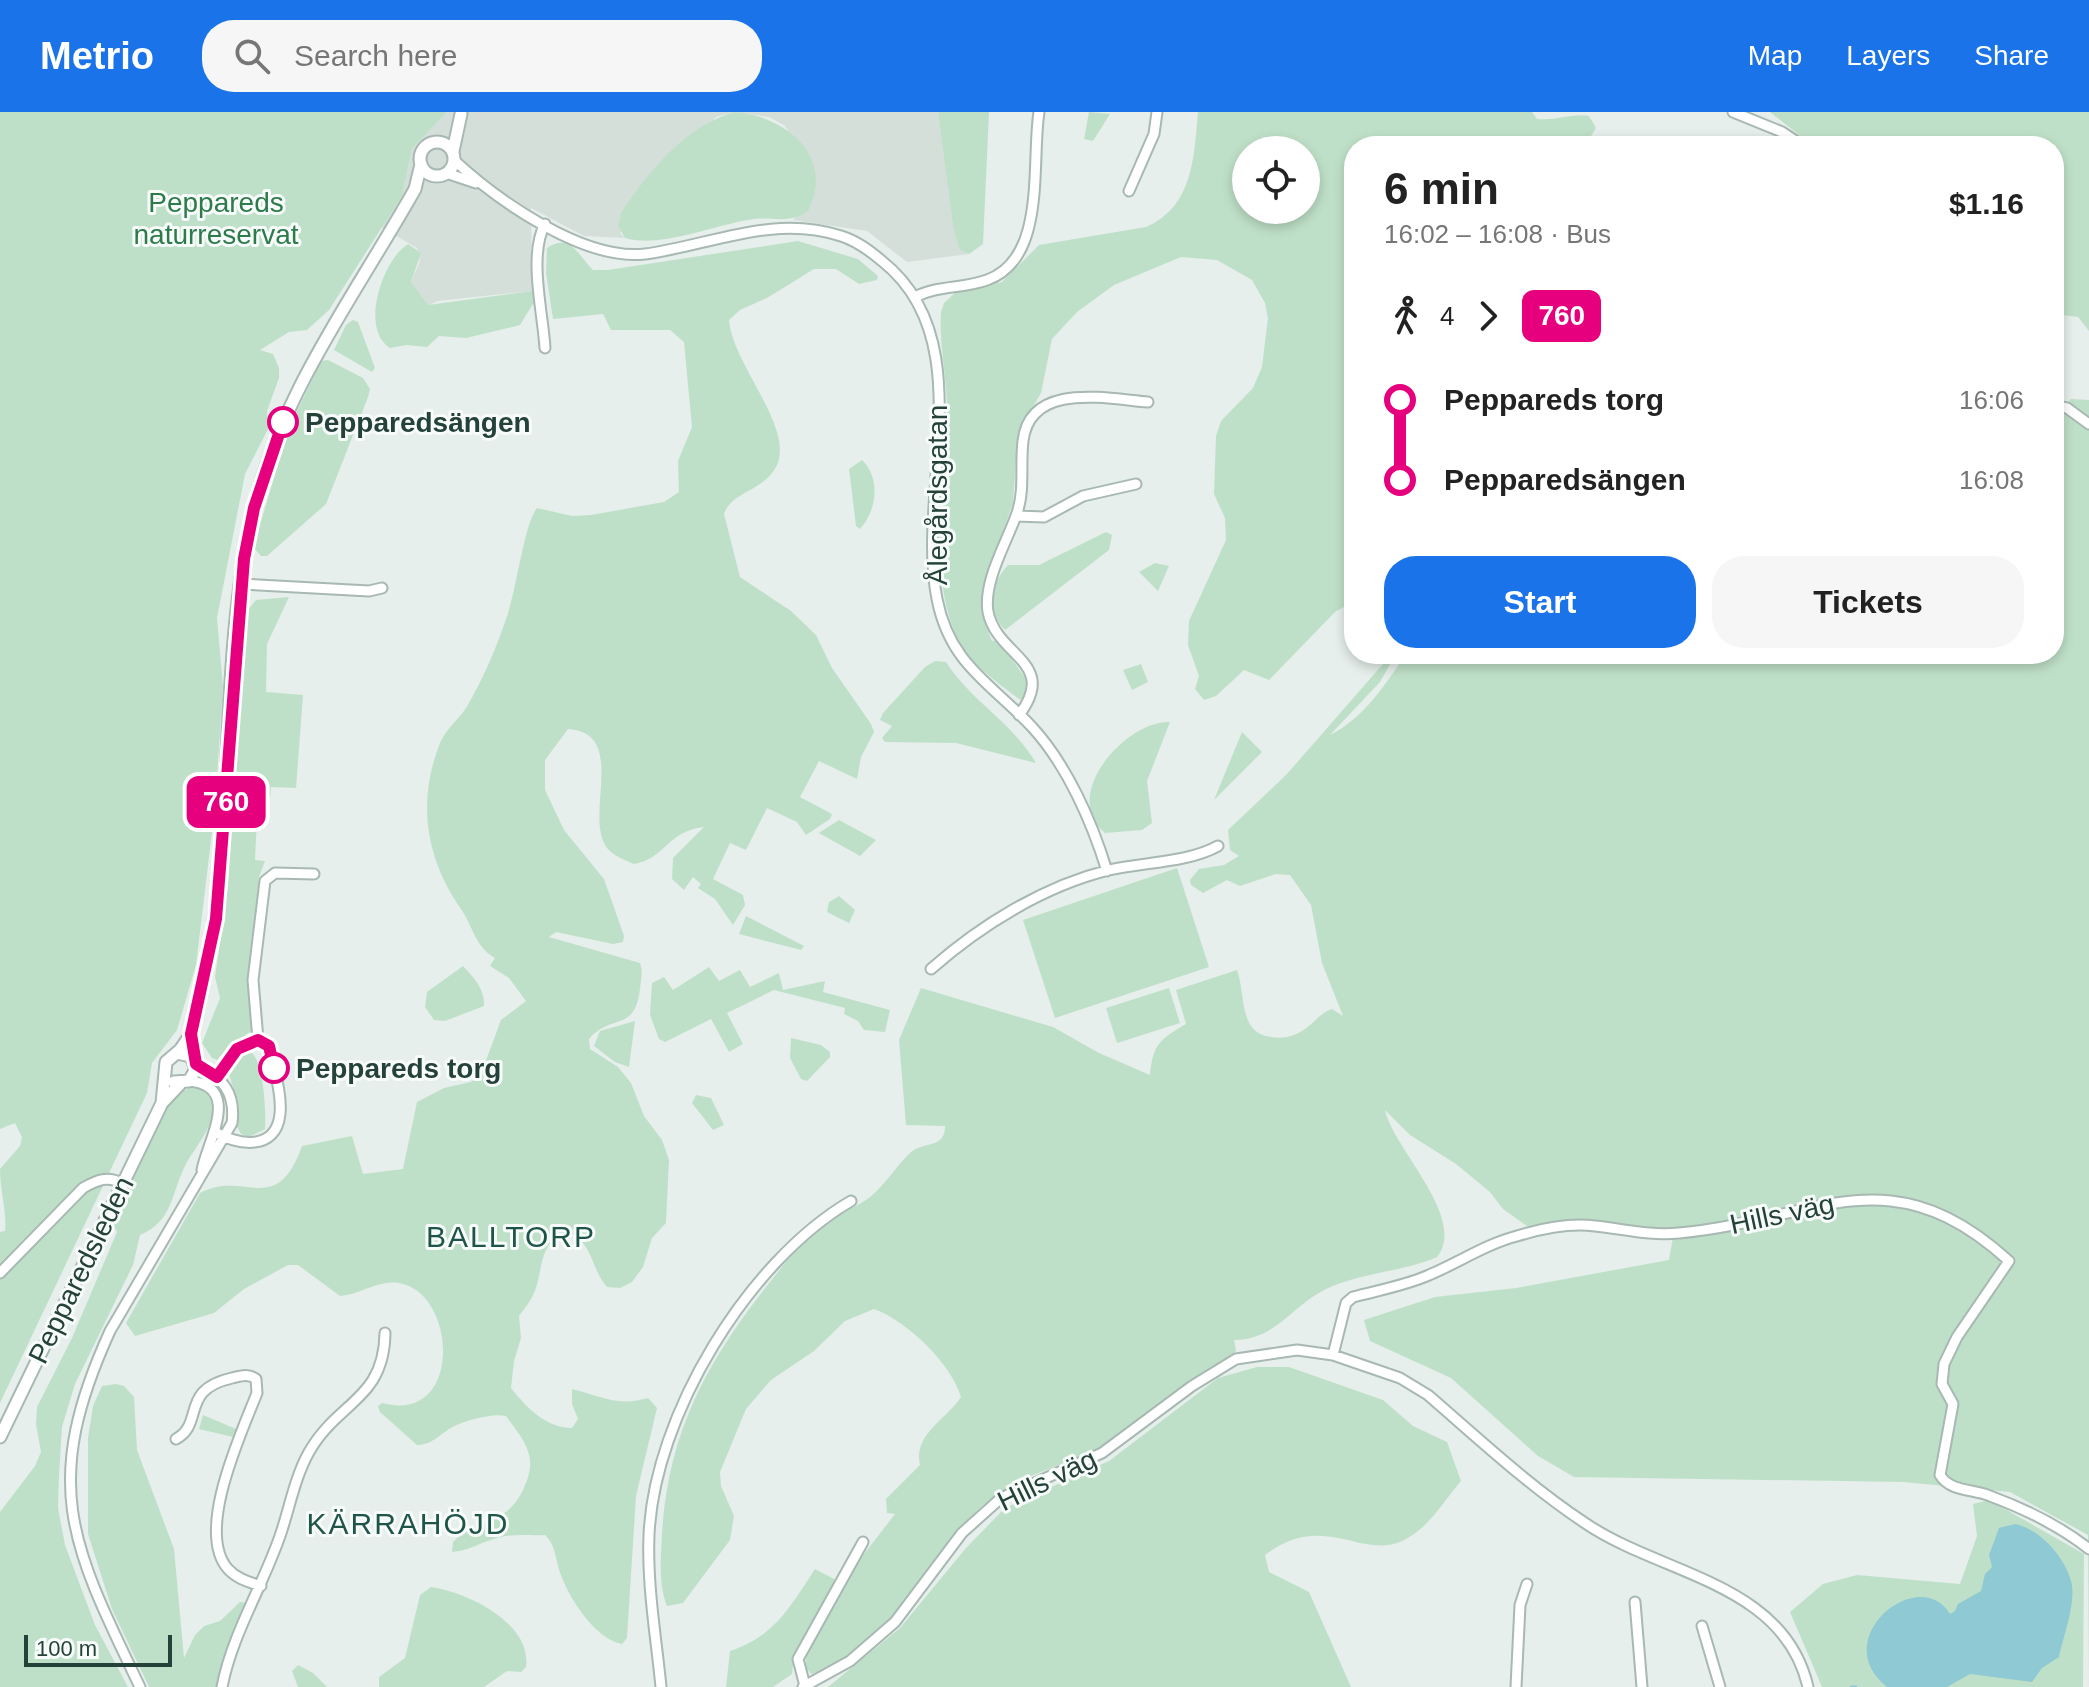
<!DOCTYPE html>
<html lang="en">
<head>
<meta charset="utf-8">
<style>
	:root { --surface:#fff; --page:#f6f6f6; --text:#222; --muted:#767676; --accent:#1a73e8 }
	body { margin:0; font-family:Helvetica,sans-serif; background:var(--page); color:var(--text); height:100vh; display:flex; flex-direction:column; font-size:30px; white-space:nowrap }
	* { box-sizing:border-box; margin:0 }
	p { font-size:26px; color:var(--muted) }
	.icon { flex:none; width:44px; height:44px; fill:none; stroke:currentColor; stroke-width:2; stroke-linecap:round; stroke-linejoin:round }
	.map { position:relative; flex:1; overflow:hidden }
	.details { position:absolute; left:1344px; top:24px; width:720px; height:528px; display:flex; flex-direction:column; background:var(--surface); border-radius:32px; box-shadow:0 4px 12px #0003 }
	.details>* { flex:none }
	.badge { padding:0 16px; border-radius:12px; font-size:28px; line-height:52px }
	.fabs { position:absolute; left:1232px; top:24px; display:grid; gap:16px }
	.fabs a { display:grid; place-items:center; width:88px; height:88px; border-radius:50%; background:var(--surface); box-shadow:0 4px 12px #0003; font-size:40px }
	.scale { position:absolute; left:24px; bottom:20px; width:148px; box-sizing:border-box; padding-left:8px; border:4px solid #24423a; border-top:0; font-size:22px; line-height:28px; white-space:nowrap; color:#24423a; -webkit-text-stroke:6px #f7fbf9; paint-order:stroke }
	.map>.badge { position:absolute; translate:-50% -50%; box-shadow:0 0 0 4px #fff }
	.legs { display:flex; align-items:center; gap:12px; height:88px; padding:0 40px; font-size:26px }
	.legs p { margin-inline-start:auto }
	.summary { display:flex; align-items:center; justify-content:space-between; height:136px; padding:0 40px }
	h1 { font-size:44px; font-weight:600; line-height:60px }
	.primary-button { display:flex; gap:16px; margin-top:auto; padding:16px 40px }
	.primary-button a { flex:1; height:92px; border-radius:32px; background:var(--accent); color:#fff; font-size:32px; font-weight:600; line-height:92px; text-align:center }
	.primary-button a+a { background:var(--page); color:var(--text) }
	ul { padding:0 40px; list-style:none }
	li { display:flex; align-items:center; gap:28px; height:80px; font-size:30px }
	li i { display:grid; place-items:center; width:12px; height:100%; margin:0 10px; background:currentColor }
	li i::after { content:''; width:20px; height:20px; margin:-10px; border:6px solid; border-radius:50%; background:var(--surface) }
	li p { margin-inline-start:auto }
	li:first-child i { background:linear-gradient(#0000 50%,currentColor 0) }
	li:last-child i { background:linear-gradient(currentColor 50%,#0000 0) }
	header { display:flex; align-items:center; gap:48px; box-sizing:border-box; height:112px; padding:0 40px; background:var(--accent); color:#fff }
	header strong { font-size:38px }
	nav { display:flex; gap:44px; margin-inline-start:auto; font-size:28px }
	.search { width:560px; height:72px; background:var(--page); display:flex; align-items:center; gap:20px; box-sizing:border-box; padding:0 28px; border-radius:32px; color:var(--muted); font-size:30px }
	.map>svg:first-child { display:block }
	.built { fill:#d4dfda }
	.green { fill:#bfe0c8; fill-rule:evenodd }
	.water { fill:#8ec9d4 }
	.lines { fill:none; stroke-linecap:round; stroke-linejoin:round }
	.stream { stroke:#8ec9d4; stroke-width:3 }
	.minor-casing { stroke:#a8b8b2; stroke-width:13 }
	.tertiary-casing { stroke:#a8b8b2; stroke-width:15 }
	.minor { stroke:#fff; stroke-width:9 }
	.tertiary { stroke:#fff; stroke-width:11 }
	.line-1-casing { stroke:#fff; stroke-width:18 }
	.line-1 { stroke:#e6007e; stroke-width:12 }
	.stop-1-dot { fill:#fff; stroke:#e6007e; stroke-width:4 }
	.labels { text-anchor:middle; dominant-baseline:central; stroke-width:6; stroke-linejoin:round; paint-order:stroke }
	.park-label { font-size:28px; fill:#2d7a4b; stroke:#f7fbf9 }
	.stop-label { font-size:28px; font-weight:bold; fill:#24423a; stroke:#f7fbf9; text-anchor:start }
	.street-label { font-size:28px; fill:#24423a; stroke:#f7fbf9 }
	.neighbourhood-label { font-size:30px; letter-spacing:2px; fill:#1f5548; stroke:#f7fbf9 }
</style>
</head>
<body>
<header>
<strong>Metrio</strong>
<div class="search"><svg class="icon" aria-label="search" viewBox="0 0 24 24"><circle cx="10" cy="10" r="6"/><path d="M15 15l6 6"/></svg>Search here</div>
<nav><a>Map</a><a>Layers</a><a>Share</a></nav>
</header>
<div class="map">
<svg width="2089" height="1575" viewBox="0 0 2089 1575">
	<rect width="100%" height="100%" fill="#e6efeb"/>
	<path class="built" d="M447,0h491l22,138 9,4 -62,8 -40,-31 -74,-11 19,-18v-38l-28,-39 -15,-8 -34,-5 -19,5 -96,116 5,5 -41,-2 -53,-28 1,83 -95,10 -9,5 -17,-24 9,-21 -3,-13 -36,-21 21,-31 10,-47z"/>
	<path class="green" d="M0,0h447l-35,37 -10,47 -73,114 -22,20 -18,2 -29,18 13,4 6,14v10l-12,33 1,18 -23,45 -28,144 6,69 -8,120 -19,158 -19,65 -25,33 -5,30 -147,310v-171l5,-1c2,-19 -5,-41 -5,-62l20,-23 2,-9 -7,-14 -15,6z
		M735,0c50,4 101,44 73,99 -17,13 -34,6 -54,8 -38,5 -94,30 -129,19l-7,-12 3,-13c27,-41 65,-88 114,-101z
		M938,0h51l-6,132 -14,10 -9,-4 -6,-19z
		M1089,0l21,2 -17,27 -9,-2z
		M1198,0h334l5,7c19,2 35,-6 52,-3l7,12 -5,8 7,10h-244v456l-18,9 -67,69 -25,-10 -28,26 -12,4 -9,-11 4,-13 -11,-31 1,-24 37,-81 -1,-22 -11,-24 2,-58 5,-15 32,-33 9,-21 6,-49 -3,-15 -13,-23 -35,-20 -36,-3 -67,28 -37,27 -25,27 -11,54 -23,39 -5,71 -31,88 3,32 7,18 6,-1 31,43 1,7 -10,10c-21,-17 -48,-34 -61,-59 -34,-64 -11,-166 -12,-237 -1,-31 -8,-61 -6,-92l3,-9 12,-11 46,-10 37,-37 107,-18c47,-20 48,-70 52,-115zM1246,38h60v60h-60z
		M1770,0h319v219l-11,-14 -24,-3v-168h-241z
		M798,129l60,18 20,17 -1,4 -18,4 -23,-15h-22l-47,29 -27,12 -11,10c3,43 65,107 48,145 -13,27 -45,26 -53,49l16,63 51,34 25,24 16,33 39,56 3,8 -13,25 -4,22 -38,-18 -19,36 32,17 -2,5 -24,16 -9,-13 -30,-14 -21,42 -16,-7 -17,36 30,16 2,10 -12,20 -18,-26 -17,-11 3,-4 -8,-7 -9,13 -12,-11 1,-21 31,-31c-37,4 -39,32 -70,37 -9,-4 -21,-8 -27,-16 -24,-32 22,-115 -39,-119l-23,31v30l19,40 40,49 20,57 -1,6 -10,2 -57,-12 -7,5 91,26c3,9 1,17 0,26 -5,44 -29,24 -51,50l1,10 28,18 13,16 13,33 18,24 7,20 -3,63 -14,15 -9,29 -11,15 -12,6 -13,-1c-16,-18 -14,-45 -39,-55 -33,10 -23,44 -37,67 -3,6 -8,11 -12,17l2,22 -7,23 -3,27c16,20 35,40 61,40l6,-9 -6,-15v-15c28,7 46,18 76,9l9,10 -21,88 -9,142 -5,6c-26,-4 -53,-46 -61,-69 -6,-15 -4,-28 -16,-40 -17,1 -34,-2 -51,4 -15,4 -25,12 -42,13l1,-10c13,-14 29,-16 45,-25 12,-6 19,-15 25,-27 16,-33 3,-47 -17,-74 -14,-3 -43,5 -55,12 -12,7 -19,17 -34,17l-37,-33 -2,-6 4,-3c81,22 76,-110 17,-120 -22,-3 -39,12 -59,13l-42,-31h-10l-44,24 -30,24 -79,23 -9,-13 74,-130c45,-24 76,26 102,-47l50,-10 11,38 40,-5 14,-67 27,-14 27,-6 10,-8 20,-54 25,-19 -17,-23 -19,-12 5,-8c-20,-11 -22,-32 -34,-49 -36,-51 -44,-109 -21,-166 6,-14 18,-23 26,-35 16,-27 30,-59 40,-89 10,-26 18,-95 31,-111l35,8 19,-1 73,-13 15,-10 -1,-31 14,-34 -8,-85 -14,-12h-59l-8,-16 -50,5 -7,-46 1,-25c24,-16 32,9 46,22h15z
		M408,132l13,9 -10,29 17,23 104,-14 4,8 -16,26 -54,13 -27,-2 -12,11 -21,-2 -16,3c-31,-19 -7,-89 18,-104z
		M353,208l5,2 17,46 -3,4 -38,-22 12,-25z
		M328,248l35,18 7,11 -2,8 -42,107 -59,52h-6l-7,-8 1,-7 34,-113 32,-67z
		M2071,287l18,1v1287l-1,-152 -78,-43 -107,-10 -329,-5 -36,-21 -87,-78 -81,-37 -6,-21 71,-23 81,-9 153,-28 5,-29h-34l-55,-9 -55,6 -27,-19 -13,-17 -34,-28 -46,-29 -25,-25c9,40 83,108 52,147 -37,16 -77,15 -113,33 -33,17 -49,50 -90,50l2,11 -4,4 -136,95 -65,26 -48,29 -26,25 -70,94 -56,44 -20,6 -6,-7 2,-14 54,-95 34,-44 -8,-1 -1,-14 34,-34c-7,-31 26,-45 41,-68 -10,-34 -54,-76 -87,-88l-29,12 -31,30 -43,29 -25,29 -26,63 1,14 13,30 -4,24 -47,63 -16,3c-9,-23 -6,-48 -5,-72 6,-100 43,-169 104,-247 17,-21 35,-47 56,-64 14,-11 34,-14 48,-26 16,-13 26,-31 41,-45 14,-11 34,-3 34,-26l-39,-1 -7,-85 22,-52 132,39 46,26 51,22c3,-31 9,-35 36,-51l-10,-34 61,-20c9,25 1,63 34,67 12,2 21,0 31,-6 12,-7 16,-17 30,-22l11,7 -21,-53 -11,-58 -21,-30 -14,-1 -36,12 -13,-6 -24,13 -12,-8 -1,-5 9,-11 25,-4 15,-9 -9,-6 -2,-20 59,-56 103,-118 3,3 -13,23 -50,53c34,-17 55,-50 76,-81h648v-243l5,1z
		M862,348c19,18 15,50 -2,69l-4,-3 -7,-57z
		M1106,420l6,3 -3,15 -104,80c-19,-19 -15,-46 3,-65h31z
		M1155,451l14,3 -11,25 -19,-19z
		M289,485l-22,47 -1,48 37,3 -7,93 -25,-1 -1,11h-12l-3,62 10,1 -6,16 -10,91 4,62 -22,15 -14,15 -5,-2 -10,-15 18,-45 -5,-21 13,-90 19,-276 9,-11z
		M935,549l11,1c25,39 66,60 90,101l-80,-20 -71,-1 -3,-4 10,-12 -12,-6 3,-7 42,-46z
		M1141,552l7,18 -16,8 -9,-20z
		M1170,610l-23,59 5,42 -10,7 -37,3c-46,-37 21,-113 65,-111z
		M1242,620l20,20 -48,48z
		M839,708l37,20 -16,16 -41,-23z
		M1177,756l32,99 -154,51 -32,-98z
		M839,784l16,14 -6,13 -22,-11 2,-10z
		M746,804l58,30 -3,4 -62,-16z
		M463,854c11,12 22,23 21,40l-39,15 -11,-1 -9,-13 2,-15z
		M709,855l10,14 21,-11 10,17 29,-14 4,17 42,-9 -2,11 67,18 -5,22 -21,-2 -6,-9 -14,-7 1,-6 -71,-18 -47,23 16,31 -14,8 -18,-33 -46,23 -6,-3 -9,-24 2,-32 12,-6 9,13z
		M1169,876l11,35 -63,20 -11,-35z
		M635,909l-6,46 -14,-5 -21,-16 6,-15z
		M791,926l30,7 9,7v5l-23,24 -6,-2 -11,-21z
		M248,938c16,6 18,61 17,79l-16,8 -8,-3 -5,-9 1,-25 -8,-26 8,-17z
		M194,974c44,16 2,57 -9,80 -14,28 -12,55 -45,69l-7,30 -58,119 -13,43 -3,48 -1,33 7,37 30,80 33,62h-128v-175l35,-46 6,-14 -5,-28 1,-17 35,-69 45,-106 -5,-9 60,-127z
		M696,983l15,3 13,27 -11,5 -21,-27z
		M1257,1255h32l94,33 30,26 34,16 14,39c-17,20 -31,45 -55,58 -43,24 -81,-30 -141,16l4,17 40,20 42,95h-523l72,-59 66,-80 39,-40 104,-47 109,-83z
		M116,1272l8,2 10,11 3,53 37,99 10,109 11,-23 9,-9 16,-5 20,-19 7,1 -25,60 -5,24h-68l-37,-78 -24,-75v-96l5,-32 9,-20z
		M203,1303l33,14 -3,8 -34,-8z
		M1989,1388l95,54 -1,133h-261l-32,-75 33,-28 34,-9 103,9 17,-48 -4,-32z
		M815,1457l21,11 -42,74 -2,20 -19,13h-47l4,-36c45,-15 60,-44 85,-82z
		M431,1475c36,5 101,36 95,80l-5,5 -14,-1 -23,16h-105v-10l26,-19 15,-63z
		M298,1553l15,8 14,14h-29l-6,-16z"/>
	<path class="water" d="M2015,1412c25,5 49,32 56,57 6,21 -8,55 -12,76l-17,11 -10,14 -62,-8 -23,13h-60c-61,-48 32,-124 63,-73l5,-3 3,-7 23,-13 4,-17 7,-7 -3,-12 10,-27z"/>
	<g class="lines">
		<path class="stream" d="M1851,1575h5"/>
		<defs>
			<path id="minor" d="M1733,0l49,20 21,14
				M454,48c43,40 129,101 191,94 67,-9 127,-40 196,-18 16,5 28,14 41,25 100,79 34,231 55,338 13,66 54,84 95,128 35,38 60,95 75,144
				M446,61l30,10
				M1129,79l25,-57 3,-22
				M545,112c-17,31 -2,89 0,124
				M915,185c22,-12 48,-8 72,-17 60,-21 44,-117 52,-168
				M2054,293l13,3 22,16
				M1016,404l28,1 39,-21 53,-12
				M241,472l128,7 13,-3
				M1019,603c40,-53 -22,-58 -31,-103 -5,-31 19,-70 29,-99 8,-23 3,-48 6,-72 7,-60 85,-42 125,-39
				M931,857c50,-44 113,-83 178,-99 34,-8 78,-7 109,-24
				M189,969c54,5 18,61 13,89
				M215,1020c23,13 61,20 65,-18 2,-20 -6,-45 -10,-65l-12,-9 -5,-60 12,-99 10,-8 39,1
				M0,1161l83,-85c14,-8 25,-13 40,-4
				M1333,1243l67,23 28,17c51,44 101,91 157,128 76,52 199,59 223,164
				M176,1327c29,-16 3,-49 56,-61 9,-2 16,-5 24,1l1,14c-16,41 -62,139 -29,176 9,10 21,13 33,17
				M1635,1490l7,85
				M1702,1514l18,61
				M805,1574l-7,-27 65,-117
				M140,1575c-69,-143 -100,-202 -30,-356l122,-208c4,-30 -10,-47 -36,-59
				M222,1575c10,-53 42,-103 59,-154 9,-27 14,-56 28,-81 29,-51 75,-52 76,-119
				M661,1575c-5,-51 -14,-101 -12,-152 5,-119 99,-274 202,-334
				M803,1575l47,-26 45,-39 67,-89 39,-35 101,-45 90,-67 44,-27 61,-9 36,5 13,-52 7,-6c26,-7 51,-11 76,-22 29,-12 57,-31 88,-39 23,-7 54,-13 78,-10 29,3 54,10 84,7 135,-12 209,-82 330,28l-52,76 -13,27 -2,20 11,20 -13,71c10,17 34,14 50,21 35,13 70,30 99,53
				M1516,1575l4,-82 7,-21"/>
			<path id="tertiary" d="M420 47a17 17 0 1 1 34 0a17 17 0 1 1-34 0Z
				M453,39l8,-37
				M174,970l15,-1 7,-12 -5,-13 -14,-3
				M162,991l4,-41 14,-12 11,-16c50,-173 23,-351 62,-522 28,-120 103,-218 162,-323l6,-25
				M0,1325l162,-334 18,-19"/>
		</defs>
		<use href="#minor" class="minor-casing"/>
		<use href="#tertiary" class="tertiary-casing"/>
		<use href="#minor" class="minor"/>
		<use href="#tertiary" class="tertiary"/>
	</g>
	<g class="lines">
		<defs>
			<path id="line-1" d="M274,956l-5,-22 -11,-6 -21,9 -20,28 -21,-13 -5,-30 25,-115 28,-360 10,-51 29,-86"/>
		</defs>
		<use href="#line-1" class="line-1-casing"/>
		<use href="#line-1" class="line-1"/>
	</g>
	<g class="stop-1-dot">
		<circle cx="283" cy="310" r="14"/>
		<circle cx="274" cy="956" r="14"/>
	</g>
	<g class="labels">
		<g class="park-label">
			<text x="216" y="90">Peppareds<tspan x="216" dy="32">naturreservat</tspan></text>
		</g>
		<g class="stop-label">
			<text x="305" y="310">Pepparedsängen</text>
			<text x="296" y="956">Peppareds torg</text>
		</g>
		<g class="street-label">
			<text transform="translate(937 383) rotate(-90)">Ålegårdsgatan</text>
			<text transform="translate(1782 1102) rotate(-12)">Hills väg</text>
			<text transform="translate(81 1158) rotate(-64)">Pepparedsleden</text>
			<text transform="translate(1047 1368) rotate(-26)">Hills väg</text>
		</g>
		<g class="neighbourhood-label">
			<text x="511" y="1124">BALLTORP</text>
			<text x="408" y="1411">KÄRRAHÖJD</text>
		</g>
	</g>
</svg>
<div class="fabs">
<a><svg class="icon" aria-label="locate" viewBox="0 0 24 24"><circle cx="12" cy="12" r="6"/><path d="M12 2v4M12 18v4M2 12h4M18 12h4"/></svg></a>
</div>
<div class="scale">100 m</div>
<b class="badge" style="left:226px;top:690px;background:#e6007e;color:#fff">760</b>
<section class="details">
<div class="summary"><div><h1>6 min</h1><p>16:02 – 16:08 · Bus</p></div><b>$1.16</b></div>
<div class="legs"><svg class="icon" aria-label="walk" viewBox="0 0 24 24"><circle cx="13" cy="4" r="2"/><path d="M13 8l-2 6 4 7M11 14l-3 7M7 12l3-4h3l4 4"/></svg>4<svg class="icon" aria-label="forward" viewBox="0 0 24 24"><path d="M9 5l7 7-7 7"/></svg><b class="badge" style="background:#e6007e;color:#fff">760</b></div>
<ul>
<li><i style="color:#e6007e"></i><b>Peppareds torg</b><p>16:06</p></li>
<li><i style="color:#e6007e"></i><b>Pepparedsängen</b><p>16:08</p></li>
</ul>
<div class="primary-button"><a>Start</a><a>Tickets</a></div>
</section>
</div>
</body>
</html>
